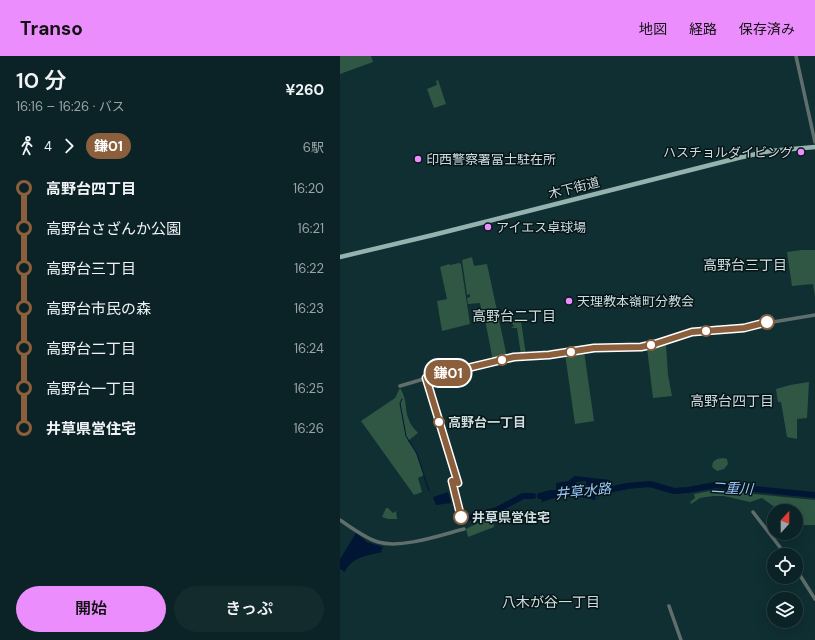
<!DOCTYPE html>
<html lang="ja">
<head>
<meta charset="utf-8">
<style>
	:root { --surface:#0b2326; --page:#142b2e; --text:#f1f3f6; --muted:#9aa4a7; --line:#2b4043; --accent:#eb8dfc }
	body { margin:0; font-family:"DM Sans","Noto Sans JP",sans-serif; background:var(--page); color:var(--text); height:100vh; display:flex; flex-direction:column; font-size:15px; white-space:nowrap }
	* { box-sizing:border-box; margin:0 }
	p { font-size:13px; color:var(--muted) }
	.icon { flex:none; width:22px; height:22px; fill:none; stroke:currentColor; stroke-width:2; stroke-linecap:round; stroke-linejoin:round }
	.map { position:relative; flex:1; overflow:hidden }
	.sheet { display:flex; flex-direction:column; background:var(--surface); width:340px }
	.sheet>* { flex:none }
	.badge { padding:0 8px; border-radius:13px; font-size:14px; line-height:26px }
	.needle { width:26px; rotate:21deg }
	.tools { position:absolute; left:427px; top:448px; display:grid; gap:8px }
	.tools a { display:grid; place-items:center; width:36px; height:36px; border-radius:50%; background:var(--surface); box-shadow:0 4px 16px #0002,0 0 0 1px var(--line); font-size:20px }
	.map>.badge { position:absolute; translate:-50% -50%; box-shadow:0 0 0 2px #fff }
	.legs { display:flex; align-items:center; gap:6px; height:44px; padding:0 16px; font-size:13px }
	.legs p { margin-inline-start:auto }
	.summary { display:flex; align-items:center; justify-content:space-between; height:68px; padding:0 16px }
	h1 { font-size:22px; font-weight:600; line-height:30px }
	.action { display:flex; gap:8px; margin-top:auto; padding:8px 16px }
	.action a { flex:1; height:46px; border-radius:24px; background:var(--accent); color:#111; font-size:16px; font-weight:600; line-height:46px; text-align:center }
	.action a+a { background:var(--page); color:var(--text) }
	ul { padding:0 16px; list-style:none }
	li { display:flex; align-items:center; gap:14px; height:40px; font-size:15px }
	li i { display:grid; place-items:center; width:6px; height:100%; margin:0 5px; background:currentColor }
	li i::after { content:''; width:10px; height:10px; margin:-5px; border:3px solid; border-radius:50%; background:var(--surface) }
	li p { margin-inline-start:auto }
	li:first-child i { background:linear-gradient(#0000 50%,currentColor 0) }
	li:last-child i { background:linear-gradient(currentColor 50%,#0000 0) }
	header { display:flex; align-items:center; gap:24px; box-sizing:border-box; height:56px; padding:0 20px; background:var(--accent); color:#111 }
	header strong { font-size:19px }
	nav { display:flex; gap:22px; margin-inline-start:auto; font-size:14px }
	main { display:flex; flex:1; min-height:0 }
	.map>svg:first-child { display:block }
	.green { fill:#305744 }
	.water { fill:#001634 }
	.lines { fill:none; stroke-linecap:round; stroke-linejoin:round }
	.stream { stroke:#001634; stroke-width:1 }
	.river { stroke:#001634; stroke-width:6 }
	.minor { stroke:#606e6c; stroke-width:3.5 }
	.major { stroke:#95b2ae; stroke-width:4.5 }
	.line-1-casing { stroke:#fff; stroke-width:9 }
	.line-1 { stroke:#8b5e3c; stroke-width:6 }
	.poi-dot { fill:#eb8dfc; stroke:#081517; stroke-width:1.5 }
	.stop-1-dot { fill:#fff; stroke:#8b5e3c; stroke-width:2 }
	.labels { text-anchor:middle; dominant-baseline:central; stroke-width:3; stroke-linejoin:round; paint-order:stroke }
	.poi-label { font-size:13px; fill:#ccdde0; stroke:#081517; text-anchor:start }
	.street-label { font-size:13px; fill:#ccdde0; stroke:#081517 }
	.stop-label { font-size:13px; font-weight:bold; fill:#ccdde0; stroke:#081517; text-anchor:start }
	.neighbourhood-label { font-size:14px; fill:#ccdde0; stroke:#081517 }
	.water-label { font-size:14px; font-style:italic; fill:#99c7fe; stroke:#081517 }
</style>
</head>
<body>
<header>
<strong>Transo</strong>
<nav><a>地図</a><a>経路</a><a>保存済み</a></nav>
</header>
<main>
<section class="sheet">
<div class="summary"><div><h1>10 分</h1><p>16:16 – 16:26 · バス</p></div><b>¥260</b></div>
<div class="legs"><svg class="icon" aria-label="walk" viewBox="0 0 24 24"><circle cx="13" cy="4" r="2"/><path d="M13 8l-2 6 4 7M11 14l-3 7M7 12l3-4h3l4 4"/></svg>4<svg class="icon" aria-label="forward" viewBox="0 0 24 24"><path d="M9 5l7 7-7 7"/></svg><b class="badge" style="background:#8b5e3c;color:#fff">鎌01</b><p>6駅</p></div>
<ul>
<li><i style="color:#8b5e3c"></i><b>高野台四丁目</b><p>16:20</p></li>
<li><i style="color:#8b5e3c"></i><span>高野台さざんか公園</span><p>16:21</p></li>
<li><i style="color:#8b5e3c"></i><span>高野台三丁目</span><p>16:22</p></li>
<li><i style="color:#8b5e3c"></i><span>高野台市民の森</span><p>16:23</p></li>
<li><i style="color:#8b5e3c"></i><span>高野台二丁目</span><p>16:24</p></li>
<li><i style="color:#8b5e3c"></i><span>高野台一丁目</span><p>16:25</p></li>
<li><i style="color:#8b5e3c"></i><b>井草県営住宅</b><p>16:26</p></li>
</ul>
<div class="action"><a>開始</a><a>きっぷ</a></div>
</section>
<div class="map">
<svg width="475" height="584" viewBox="0 0 475 584">
	<rect width="100%" height="100%" fill="#0f2f33"/>
	<path class="green" d="M0,0h31l2,6 -33,12z
		M98,24l8,24 -12,4 -7,-19 10,-4 -1,-4z
		M462,194h13v46l-2,-12 -21,2 -5,-34z
		M132,201l2,9 13,-2 20,93 -14,4 -10,-52h-2l-1,-6 -12,1 -1,-6 3,-1v-3l-3,1 -5,-35z
		M119,207l2,1 9,60 -28,7 -5,-30 10,-2 -7,-32 9,-3 1,1z
		M188,262l1,1 -8,2 5,34h-5l-4,-27h-6l3,-2 -3,-4z
		M326,288l2,31 4,21 -19,2 -6,-50z
		M244,295l10,70 -19,3 -10,-70z
		M469,326l-2,36 -10,1v20l-10,-2 -6,-35h-3l-2,-13 14,-4z
		M60,332c8,13 4,20 9,32 1,5 6,9 9,13l-10,8 7,9 9,25 -6,3 4,14 -8,3 -53,-74 34,-23z
		M383,402l4,1 1,5 -4,5 -7,2 -5,-4 1,-5 4,-3z
		M375,434l100,10v25h-19v-14h-16l-18,-13 -12,4 -26,-6h-11l-13,2 -9,6 -1,-2 5,-4 -1,-4z
		M46,452h2l5,5 3,-2 1,8h-9l-6,-2z
		M153,461l1,10 -26,10 -2,-8 16,-8z"/>
	<path class="water" d="M235,420l35,4v7l-23,3 -1,-9 -10,1v9h-20v-8l12,-2z
		M108,436l3,11 -15,2 -3,-8z
		M256,438l-1,6c-20,-5 -34,-5 -53,2l-1,-4 11,-3z
		M16,477l11,9 16,5 -2,4 2,1c-14,3 -32,5 -38,20l-5,-3v-10z"/>
	<g class="lines">
		<path class="stream" d="M62,343l-2,4 6,33 11,18 12,37
			M285,434l1,-4"/>
		<path class="river" d="M200,440l11,-3 48,-1 28,-6 23,-2 24,7 14,-1 27,-5 100,10
			M125,463l32,-9 26,-14h10"/>
		<path class="minor" d="M456,0l19,86
			M86,322l32,105
			M60,330l27,-8 87,-21 38,-3 42,-6 47,-1 14,-3 37,-12 59,-5 16,-4 48,-8
			M413,456l33,43
			M0,464c12,8 25,18 38,22 23,7 63,-7 86,-13
			M456,513l19,30
			M329,550l12,34"/>
		<path class="major" d="M0,201l93,-22 305,-77 32,-7 45,-4"/>
	</g>
	<g class="lines">
		<defs>
			<path id="line-1" d="M121,461l-9,-36 6,2 -32,-105 88,-21 35,-2 45,-7 47,-1 14,-3 37,-12 52,-4 23,-6"/>
		</defs>
		<use href="#line-1" class="line-1-casing"/>
		<use href="#line-1" class="line-1"/>
	</g>
	<g class="poi-dot">
		<circle cx="461" cy="96" r="4"/>
		<circle cx="78" cy="103" r="4"/>
		<circle cx="148" cy="171" r="4"/>
		<circle cx="229" cy="245" r="4"/>
	</g>
	<g class="stop-1-dot">
		<circle cx="427" cy="266" r="7"/>
		<circle cx="366" cy="275" r="5"/>
		<circle cx="311" cy="289" r="5"/>
		<circle cx="231" cy="296" r="5"/>
		<circle cx="162" cy="304" r="5"/>
		<circle cx="99" cy="366" r="5"/>
		<circle cx="121" cy="461" r="7"/>
	</g>
	<g class="labels">
		<g class="poi-label">
			<text x="453" y="96" text-anchor="end">ハスチョルダイビング</text>
			<text x="86" y="103">印西警察署冨士駐在所</text>
			<text x="156" y="171">アイエス卓球場</text>
			<text x="237" y="245">天理教本嶺町分教会</text>
		</g>
		<g class="street-label">
			<text transform="translate(234 132) rotate(-14)">木下街道</text>
		</g>
		<g class="stop-label">
			<text x="108" y="366">高野台一丁目</text>
			<text x="132" y="461">井草県営住宅</text>
		</g>
		<g class="neighbourhood-label">
			<text x="405" y="209">高野台三丁目</text>
			<text x="174" y="260">高野台二丁目</text>
			<text x="392" y="345">高野台四丁目</text>
			<text x="211" y="546">八木が谷一丁目</text>
		</g>
		<g class="water-label">
			<text transform="translate(392 432) rotate(3)">二重川</text>
			<text transform="translate(243 435) rotate(-6)">井草水路</text>
		</g>
	</g>
</svg>
<div class="tools">
<a><svg class="needle" viewBox="-14 -14 28 28"><path d="M0-13l5 13h-10z" fill="#e53935"/><path d="M0 13l5-13h-10z" fill="#9aa4a7"/></svg></a>
<a><svg class="icon" aria-label="locate" viewBox="0 0 24 24"><circle cx="12" cy="12" r="6"/><path d="M12 2v4M12 18v4M2 12h4M18 12h4"/></svg></a>
<a><svg class="icon" aria-label="layers" viewBox="0 0 24 24"><path d="M12 4l9 5-9 5-9-5zM3 14l9 5 9-5"/></svg></a>
</div>
<b class="badge" style="left:108px;top:317px;background:#8b5e3c;color:#fff">鎌01</b>
</div>
</main>
</body>
</html>
